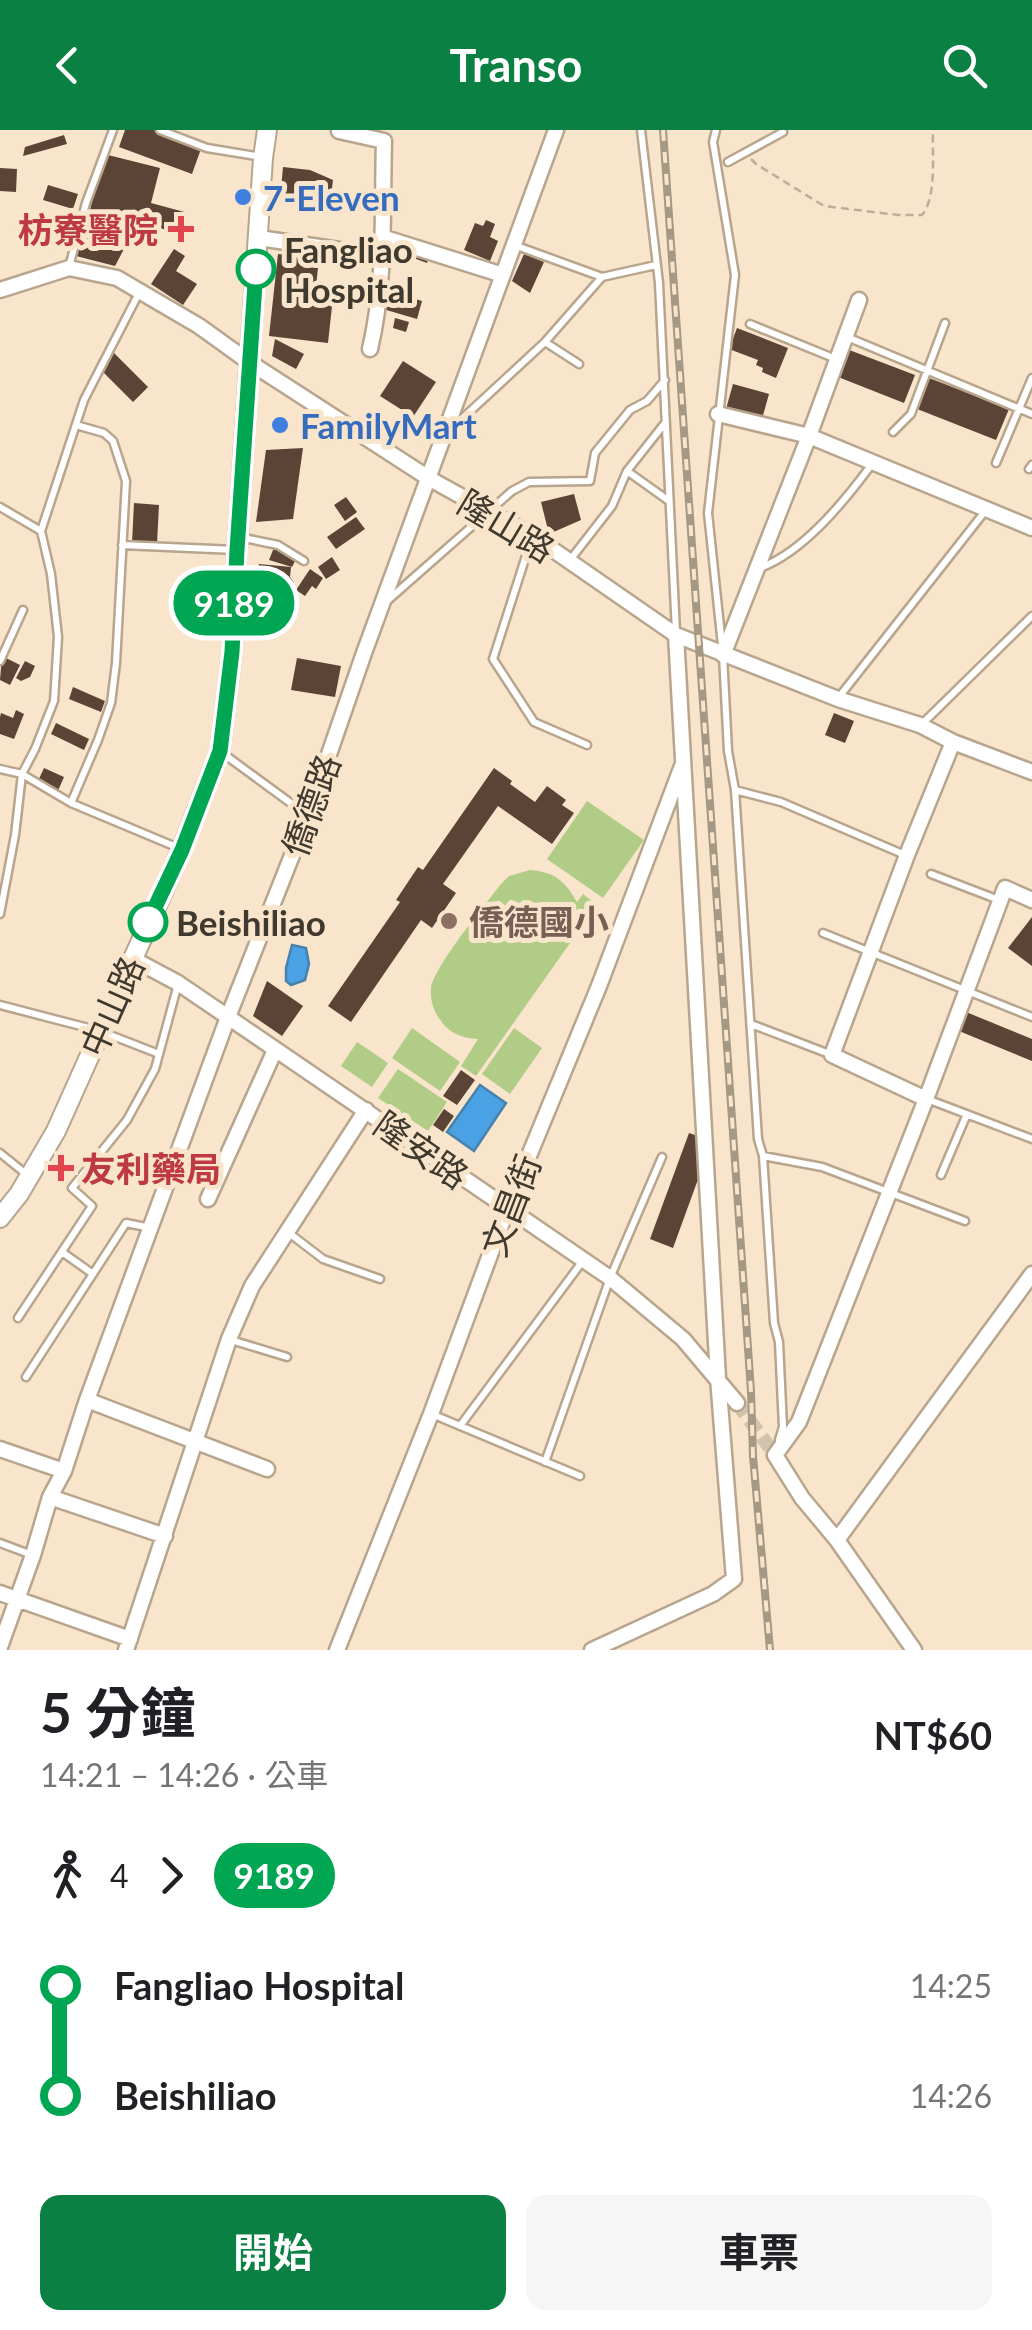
<!DOCTYPE html>
<html lang="zh-TW">
<head>
<meta charset="utf-8">
<style>
	:root { --surface:#fff; --page:#f6f6f6; --text:#202124; --muted:#757577; --accent:#0b8043 }
	body { margin:0; font-family:Lato,"Noto Sans TC",sans-serif; background:var(--page); color:var(--text); height:100vh; display:flex; flex-direction:column; font-size:38px; white-space:nowrap }
	* { box-sizing:border-box; margin:0 }
	p { font-size:32px; color:var(--muted) }
	.icon { flex:none; width:55px; height:55px; fill:none; stroke:currentColor; stroke-width:2; stroke-linecap:round; stroke-linejoin:round }
	.map { position:relative; height:1520px; overflow:hidden }
	.details { display:flex; flex-direction:column; background:var(--surface); flex:1 }
	.details>* { flex:none }
	.badge { padding:0 20px; border-radius:32px; font-size:35px; line-height:65px }
	.map>.badge { position:absolute; translate:-50% -50%; box-shadow:0 0 0 5px #fff }
	.legs { display:flex; align-items:center; gap:15px; height:110px; padding:0 40px; font-size:32px }
	.legs p { margin-inline-start:auto }
	.overview { display:flex; align-items:center; justify-content:space-between; height:170px; padding:0 40px }
	h1 { font-size:55px; font-weight:700; line-height:75px }
	.action { display:flex; gap:20px; margin-top:auto; padding:20px 40px }
	.action a { flex:1; height:115px; border-radius:20px; background:var(--accent); color:#fff; font-size:40px; font-weight:700; line-height:115px; text-align:center }
	.action a+a { background:var(--page); color:var(--text) }
	ul { padding:0 40px; list-style:none }
	li { display:flex; align-items:center; gap:35px; height:110px; font-size:38px }
	li i { display:grid; place-items:center; width:15px; height:100%; margin:0 12px; background:currentColor }
	li i::after { content:''; width:25px; height:25px; margin:-12px; border:8px solid; border-radius:50%; background:var(--surface) }
	li p { margin-inline-start:auto }
	li:first-child i { background:linear-gradient(#0000 50%,currentColor 0) }
	li:last-child i { background:linear-gradient(currentColor 50%,#0000 0) }
	header { display:flex; justify-content:space-between; align-items:center; height:130px; padding:0 40px; background:var(--accent); color:#fff; font-size:45px; font-weight:700 }
	.map>svg:first-child { display:block }
	.green { fill:#b1cc87 }
	.water { fill:#4aa2e4; stroke:#4782ad; stroke-width:2.5 }
	.building { fill:#5b4435 }
	.lines { fill:none; stroke-linecap:round; stroke-linejoin:round }
	.minor-tunnel { stroke:#d3c3ac; stroke-width:14; stroke-dasharray:14 7; stroke-linecap:butt }
	.service-casing { stroke:#b8a58d; stroke-width:11 }
	.minor-casing { stroke:#b8a58d; stroke-width:19 }
	.tertiary-casing { stroke:#b8a58d; stroke-width:22 }
	.path { stroke:#bdae99; stroke-width:2.5; stroke-dasharray:8 5; stroke-linecap:butt }
	.service { stroke:#fff; stroke-width:6 }
	.minor { stroke:#fff; stroke-width:14 }
	.tertiary { stroke:#fff; stroke-width:18 }
	.rail-casing { stroke:#a59884; stroke-width:8 }
	.rail { stroke:#f8e5cb; stroke-width:4; stroke-dasharray:11; stroke-linecap:butt }
	.line-1-casing { stroke:#fff; stroke-width:22 }
	.line-1 { stroke:#00a651; stroke-width:15 }
	.shop-dot { fill:#3f7fe0; stroke:#f8e5cb; stroke-width:4 }
	.health-dot { fill:#e0444e; stroke:#f8e5cb; stroke-width:4 }
	.stop-1-dot { fill:#fff; stroke:#00a651; stroke-width:5 }
	.education-dot { fill:#8d6e63; stroke:#f8e5cb; stroke-width:4 }
	.labels { text-anchor:middle; dominant-baseline:central; stroke-width:10; stroke-linejoin:round; paint-order:stroke }
	.shop-label { font-size:35px; font-weight:bold; fill:#366cbe; stroke:#f8e5cb; text-anchor:start }
	.health-label { font-size:35px; font-weight:bold; fill:#be3a42; stroke:#f8e5cb; text-anchor:end }
	.stop-label { font-size:35px; font-weight:bold; fill:#40392e; stroke:#f8e5cb; text-anchor:start }
	.street-label { font-size:35px; fill:#40392e; stroke:#f8e5cb }
	.education-label { font-size:35px; font-weight:bold; fill:#785e54; stroke:#f8e5cb; text-anchor:start }
</style>
</head>
<body>
<header><svg class="icon" aria-label="back" viewBox="0 0 24 24"><path d="M15 5l-7 7 7 7"/></svg>Transo<svg class="icon" aria-label="search" viewBox="0 0 24 24"><circle cx="10" cy="10" r="6"/><path d="M15 15l6 6"/></svg></header>
<div class="map">
<svg width="1032" height="1520" viewBox="0 0 1032 1520">
	<rect width="100%" height="100%" fill="#f8e5cb"/>
	<path class="green" d="M587,671l57,39 -41,58 -56,-39z
		M530,740c25,2 35,11 47,32l6,-8 14,11 -121,171 -15,-10 17,-27c-17,-1 -30,-6 -39,-21 -6,-8 -9,-20 -8,-30 4,-23 54,-83 70,-104l8,-8z
		M412,898l48,34 -20,29 -48,-33z
		M514,898l28,20 -32,46 -28,-20z
		M357,912l31,21 -16,24 -31,-21z
		M398,939l49,33 -19,29 -50,-33z"/>
	<path class="water" d="M292,815l14,3 3,16 -4,16 -14,5 -5,-4v-13z
		M480,955l26,18 -32,48 -27,-19z"/>
	<path class="building" d="M125,0h34l43,16 -10,28 -73,-27z
		M64,5l3,9 -44,12 2,-9z
		M104,24l56,14 -9,35 37,10 -6,21 -57,-15 -3,13 -35,-10z
		M283,37l27,3 23,10 -3,25 -50,-5z
		M0,38l17,1 -1,23 -16,-1z
		M48,55l30,9 -5,15 -30,-9z
		M486,90l9,4 -5,13 8,4 -8,20 -26,-11 11,-27 8,3z
		M83,97l38,10 3,-7 9,2 -18,34 -39,-10z
		M389,108l41,15 -3,10 -38,-14z
		M174,119l11,7 -9,15 21,13 -14,21 -32,-21z
		M278,124l41,5 -4,36 18,2 -5,46 -59,-7z
		M524,124l20,8 -14,31 -18,-12z
		M389,161l33,10 -5,18 -34,-10z
		M395,188l14,4 -3,10 -13,-4z
		M737,198l51,20 -12,30 -14,-6 1,-4 -7,-3 2,-5 -29,-11z
		M275,209l29,15 -8,15 -24,-13z
		M844,218l71,27 -11,28 -71,-28z
		M113,222l35,35 -15,15 -32,-32 9,-9 -3,-3z
		M403,231l33,21 -23,35 -33,-21z
		M924,246l85,33 -13,31 -84,-33z
		M733,254l36,10 -7,25 -36,-10z
		M303,318l-10,71 -37,3 10,-72z
		M574,364l7,26 -32,14 -8,-32z
		M346,367l11,15 -12,9 -11,-16z
		M134,373l25,2 -2,39 -25,-1z
		M356,387l9,12 -29,20 -9,-12z
		M275,415l22,12 -5,10 -23,-7z
		M332,427l8,13 -14,9 -8,-12z
		M259,434l32,3 -1,10 4,6 -1,11 -37,-6z
		M310,439l13,9 -7,11 -4,-3 -7,10 -9,-6z
		M2,526l18,9 -10,20 -10,-5z
		M297,528l44,8 -6,31 -44,-7z
		M25,531l10,5 -5,11 -9,4 -5,-3z
		M73,557l32,14 -4,11 -32,-13z
		M16,580l8,4 -10,25 -14,-5v-17l1,-4 12,5z
		M834,583l20,8 -9,22 -20,-8z
		M56,593l33,16 -5,11 -33,-16z
		M44,638l20,9 -7,16 -20,-10z
		M494,638l18,13 -2,3 25,18 12,-16 19,14 -4,5 12,8 -22,31 -54,-38 -55,78 13,9 -24,35 -11,-8 -70,102 -23,-16 72,-104 -4,-2 22,-33 5,3z
		M1032,787v49l-24,-18z
		M267,851l36,25 -21,30 -29,-20z
		M966,882l66,27v22l-73,-30z
		M461,940l14,10 -18,25 -14,-9z
		M444,979l10,7 -11,16 -10,-7z
		M689,1003l23,8 -39,107 -23,-9z"/>
	<g class="lines">
		<path class="minor-tunnel" d="M737,1273l38,52"/>
		<defs>
			<path id="service" d="M160,0l47,18 55,9
				M641,0l18,153 17,349
				M716,0l-3,12 22,133 -27,238 15,142 5,96 7,39 23,349 5,17 11,167 5,19 4,85 -4,13
				M728,32l55,-30
				M514,115l88,32
				M69,137l17,-64 27,-73
				M750,194l86,35
				M847,207l185,77
				M545,212l34,22
				M451,299l94,-87 57,-65 54,-12
				M893,302l18,-18 34,-91
				M996,333l36,-85
				M1029,339l3,-4
				M627,341l42,30
				M0,377l41,24
				M239,407l39,8 26,16
				M532,407l-39,122 41,63 53,23
				M122,415l114,5
				M570,430l42,-54 15,-35 38,-48
				M757,439c45,-15 87,-67 115,-105
				M387,471l125,-110 17,-9 61,-1 5,-28 35,-43 17,-9 18,-21
				M0,531l23,-51
				M839,567l147,-187
				M922,594l110,-108
				M221,622l86,63
				M0,639l22,5 49,29 27,-63 13,-37 5,-40 10,-182 -13,-40 -9,-8 -28,-8
				M735,660l46,12 124,53
				M71,673l110,46
				M931,744l68,26
				M0,784l15,-79 7,-61 13,-25 19,-48 4,-64 -7,-63 -10,-43 43,-131 56,-109
				M823,803l209,84
				M0,875l100,26 59,23
				M751,894l81,31
				M927,969l105,40
				M0,1023l26,21
				M763,1026l59,11 143,54
				M941,1045l26,-61
				M289,1103l34,26 57,20
				M62,1122l31,22
				M18,1188l74,-112 -20,-18 55,-68 28,-51 23,-85
				M231,1210l56,17
				M26,1247l100,-154 25,5
				M434,1285l146,61
				M460,1296l122,-164
				M545,1332l65,-184 52,-121
				M0,1413l32,12"/>
			<path id="minor" d="M339,1l45,10c-2,69 2,141 -14,208
				M382,107l121,38
				M259,108l87,13 35,2
				M0,160l69,-22 48,10 82,48 50,36 181,117 103,57 143,99 162,64 82,26 33,17 79,30
				M718,284l91,22 223,92
				M723,525l86,-219 50,-136
				M131,828l47,25 50,34 382,261 73,61 54,64
				M926,969l-94,-44 75,-200 46,-113
				M208,1069l67,-149
				M87,1270l180,69
				M0,1319l64,22
				M50,1367l115,39
				M837,1410l195,-266
				M0,1463l130,46
				M0,1517l33,-92 17,-58 14,-26 23,-71 141,-383 80,-202 56,-162 192,-523
				M126,1520l103,-311 23,-53 114,-176
				M337,1520l94,-236 76,-205 92,-223 83,-220
				M592,1520l121,-56 21,-15 -16,-201 -42,-743
				M914,1520l-77,-110 -35,-42 -27,-43 24,-33 127,-323 79,-211 27,12"/>
			<path id="tertiary" d="M0,1088l19,-24 37,-63 126,-282 38,-98 12,-99 5,-102 26,-392 4,-28"/>
		</defs>
		<use href="#service" class="service-casing"/>
		<use href="#minor" class="minor-casing"/>
		<use href="#tertiary" class="tertiary-casing"/>
		<path class="path" d="M751,29l5,5 68,42 74,9h24c15,-18 10,-61 11,-85"/>
		<use href="#service" class="service"/>
		<use href="#minor" class="minor"/>
		<use href="#tertiary" class="tertiary"/>
		<defs>
			<path id="rail" d="M663,0l88,1261 2,65 17,194"/>
		</defs>
		<use href="#rail" class="rail-casing"/>
		<use href="#rail" class="rail"/>
	</g>
	<g class="lines">
		<defs>
			<path id="line-1" d="M148,792l34,-72 38,-99 12,-99 5,-102 19,-281"/>
		</defs>
		<use href="#line-1" class="line-1-casing"/>
		<use href="#line-1" class="line-1"/>
	</g>
	<g class="shop-dot">
		<circle cx="243" cy="67" r="10"/>
		<circle cx="280" cy="295" r="10"/>
	</g>
	<g class="health-dot">
		<path d="M176 84h10v10h10v10h-10v10h-10v-10h-10v-10h10z"/>
		<path d="M56 1023h10v10h10v10h-10v10h-10v-10h-10v-10h10z"/>
	</g>
	<g class="stop-1-dot">
		<circle cx="256" cy="139" r="18"/>
		<circle cx="148" cy="792" r="18"/>
	</g>
	<circle class="education-dot" cx="449" cy="791" r="10"/>
	<g class="labels">
		<g class="shop-label">
			<text x="263" y="67">7-Eleven</text>
			<text x="300" y="295">FamilyMart</text>
		</g>
		<g class="health-label">
			<text x="158" y="99">枋寮醫院</text>
			<text x="81" y="1038" text-anchor="start">友利藥局</text>
		</g>
		<g class="stop-label">
			<text x="284" y="119">Fangliao<tspan x="284" dy="40">Hospital</tspan></text>
			<text x="176" y="792">Beishiliao</text>
		</g>
		<g class="street-label">
			<text transform="translate(507 395) rotate(31)">隆山路</text>
			<text transform="translate(310 675) rotate(-70)">僑德路</text>
			<text transform="translate(111 876) rotate(-66)">中山路</text>
			<text transform="translate(422 1019) rotate(35)">隆安路</text>
			<text transform="translate(510 1075) rotate(-69)">文昌街</text>
		</g>
		<g class="education-label">
			<text x="469" y="791">僑德國小</text>
		</g>
	</g>
</svg>
<b class="badge" style="left:234px;top:473px;background:#00a651;color:#fff">9189</b>
</div>
<section class="details">
<div class="overview"><div><h1>5 分鐘</h1><p>14:21 – 14:26 · 公車</p></div><b>NT$60</b></div>
<div class="legs"><svg class="icon" aria-label="walk" viewBox="0 0 24 24"><circle cx="13" cy="4" r="2"/><path d="M13 8l-2 6 4 7M11 14l-3 7M7 12l3-4h3l4 4"/></svg>4<svg class="icon" aria-label="forward" viewBox="0 0 24 24"><path d="M9 5l7 7-7 7"/></svg><b class="badge" style="background:#00a651;color:#fff">9189</b></div>
<ul>
<li><i style="color:#00a651"></i><b>Fangliao Hospital</b><p>14:25</p></li>
<li><i style="color:#00a651"></i><b>Beishiliao</b><p>14:26</p></li>
</ul>
<div class="action"><a>開始</a><a>車票</a></div>
</section>
</body>
</html>
